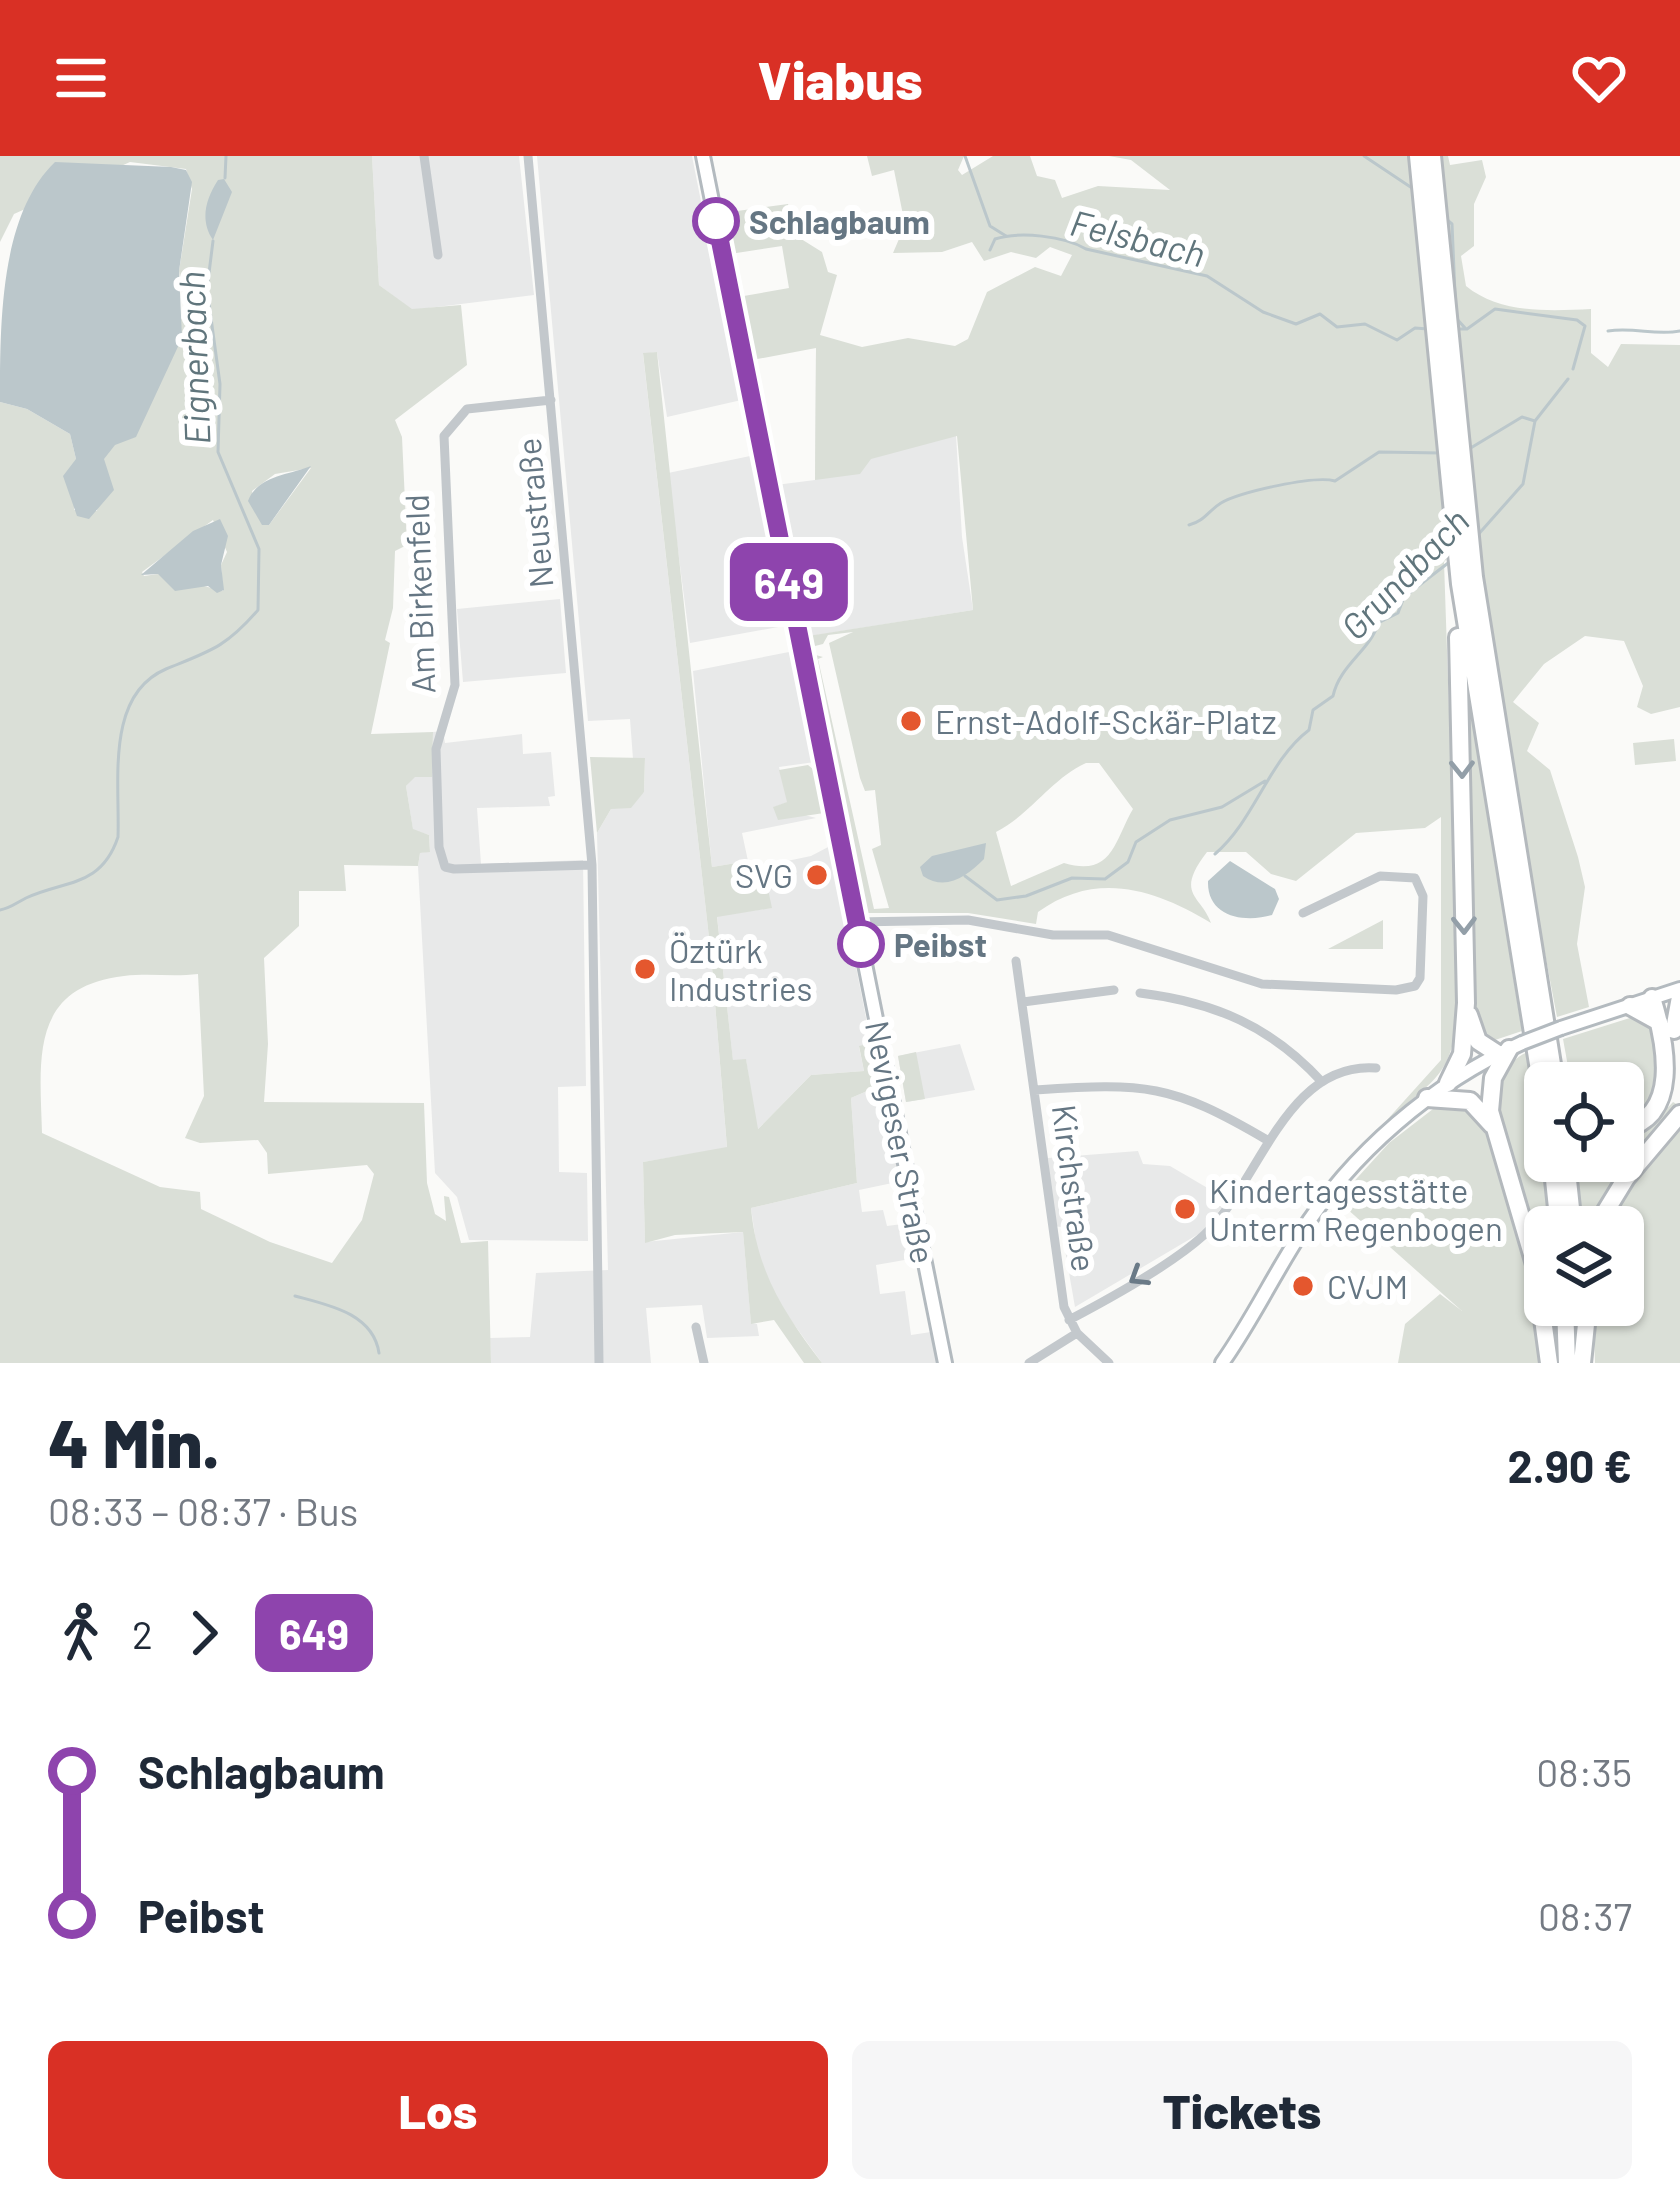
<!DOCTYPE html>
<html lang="de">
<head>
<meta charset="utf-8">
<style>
	:root { --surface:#fff; --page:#f6f6f7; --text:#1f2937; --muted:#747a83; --accent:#d93025 }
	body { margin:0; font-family:Barlow,sans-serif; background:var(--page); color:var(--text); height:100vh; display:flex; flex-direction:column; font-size:45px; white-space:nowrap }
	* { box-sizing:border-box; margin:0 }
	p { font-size:39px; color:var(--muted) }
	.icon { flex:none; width:66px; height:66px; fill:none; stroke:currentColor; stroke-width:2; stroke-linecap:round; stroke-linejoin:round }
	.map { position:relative; height:1207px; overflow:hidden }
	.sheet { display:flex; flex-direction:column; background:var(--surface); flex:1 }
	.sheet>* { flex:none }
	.badge { padding:0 24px; border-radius:18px; font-size:42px; line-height:78px }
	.tools { position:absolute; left:1524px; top:906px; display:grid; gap:24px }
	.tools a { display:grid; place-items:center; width:120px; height:120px; border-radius:18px; background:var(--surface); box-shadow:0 3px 9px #0004; font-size:60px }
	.map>.badge { position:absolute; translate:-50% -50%; box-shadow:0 0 0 6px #fff }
	.legs { display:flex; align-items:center; gap:18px; height:132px; padding:0 48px; font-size:39px }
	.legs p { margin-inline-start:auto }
	.summary { display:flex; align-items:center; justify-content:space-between; height:204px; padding:0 48px }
	h1 { font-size:66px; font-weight:800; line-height:90px }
	.primary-button { display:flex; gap:24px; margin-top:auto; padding:24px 48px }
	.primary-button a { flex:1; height:138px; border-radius:18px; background:var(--accent); color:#fff; font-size:48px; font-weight:800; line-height:138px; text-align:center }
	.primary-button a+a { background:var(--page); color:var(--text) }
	ul { padding:0 48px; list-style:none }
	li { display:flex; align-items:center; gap:42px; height:144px; font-size:45px }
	li i { display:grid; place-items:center; width:18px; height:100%; margin:0 15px; background:currentColor }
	li i::after { content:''; width:30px; height:30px; margin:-15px; border:9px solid; border-radius:50%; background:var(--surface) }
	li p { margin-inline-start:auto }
	li:first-child i { background:linear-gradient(#0000 50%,currentColor 0) }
	li:last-child i { background:linear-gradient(currentColor 50%,#0000 0) }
	header { display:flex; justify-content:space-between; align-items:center; height:156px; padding:0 48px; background:var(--accent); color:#fff; font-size:54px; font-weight:800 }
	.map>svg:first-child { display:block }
	.built { fill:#e8e9e9 }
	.green { fill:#dadfd7; fill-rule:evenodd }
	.water { fill:#bbc7cb }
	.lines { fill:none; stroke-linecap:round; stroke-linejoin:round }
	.stream { stroke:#bbc7cb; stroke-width:3 }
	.secondary-casing { stroke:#b3babf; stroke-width:18 }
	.highway-casing { stroke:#b4b9bd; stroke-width:22 }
	.street { stroke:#c3c8cc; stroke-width:9 }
	.secondary { stroke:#fff; stroke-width:12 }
	.highway { stroke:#fff; stroke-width:16 }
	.secondary-bridge-casing { stroke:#b3babf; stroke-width:18; stroke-linecap:butt }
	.secondary-bridge { stroke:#fff; stroke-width:12 }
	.oneway { stroke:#939fa8 }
	.oneway2 { stroke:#6a7a87 }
	.line-1-casing { stroke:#fff; stroke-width:27 }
	.line-1 { stroke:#8e44ad; stroke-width:18 }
	.stop-1-dot { fill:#fff; stroke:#8e44ad; stroke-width:6 }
	.poi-dot { fill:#e4572e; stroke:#fff; stroke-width:4.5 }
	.labels { text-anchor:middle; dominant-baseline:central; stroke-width:12; stroke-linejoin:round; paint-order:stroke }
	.stop-label { font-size:33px; font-weight:bold; fill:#657683; stroke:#fff; text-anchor:start }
	.street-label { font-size:33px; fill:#657683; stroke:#fff }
	.poi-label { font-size:33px; fill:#657683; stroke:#fff; text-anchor:start }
	.water-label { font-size:36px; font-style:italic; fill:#60757c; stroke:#fff }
</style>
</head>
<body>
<header><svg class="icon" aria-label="menu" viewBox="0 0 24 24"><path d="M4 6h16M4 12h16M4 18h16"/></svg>Viabus<svg class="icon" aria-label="heart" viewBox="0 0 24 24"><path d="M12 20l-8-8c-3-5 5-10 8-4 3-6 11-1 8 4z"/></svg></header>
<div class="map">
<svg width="1680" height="1207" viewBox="0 0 1680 1207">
	<rect width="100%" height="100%" fill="#fafaf8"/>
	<path class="built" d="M372,0h147l15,139 -122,15 -33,-25z
		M537,0h155l36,182 19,-1 12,59 -92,21 -10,-65 -14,2 68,601 16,193 -84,14 2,80 98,-10 8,91 6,1 2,12 -52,2 -5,-33 -56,3 5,55h-160l-1,-25 40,-1 6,-64 72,-3 -11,-437 14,-24 33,-17 1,-33h-12l-3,-40 -42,2z
		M816,191l140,88 6,102 11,73 -181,29 -3,-14 -99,18 -22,-170 87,-18 6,32 54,-7z
		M560,443l6,74 -103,9 -6,-73z
		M794,495l21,111 -36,5 9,35 -14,5 42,11 -74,15 6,28 -36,6 -19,-196z
		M443,575l2,12 77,-9 1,20 28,-2 4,44 -7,1 2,9 -73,2 4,56 102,-4 3,226 -28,1 1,85 28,1 1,68 -119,-1 -12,-43 -22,-24 -17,-307 2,-13 10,-2 -1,-16 -16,-5 -7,-44 8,-9 18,-1 1,-44z
		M832,689l39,198 -12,4 5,24 -53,4 -54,55 -11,-70 -13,1 -16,-145 54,-8 -8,-42 48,-10z
		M960,888l15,46 -69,12 -8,-46z
		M881,929l21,96 -43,9 3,22 21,-2 4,16 23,-3 6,35 -40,7 4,29 25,-3 6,44 20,-3 6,31h-115l-50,-69 -13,-31 -8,-55 106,-25 -6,-85z
		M1138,995l5,13 27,2 58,34 -26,32 -127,75 -14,-80 -7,-1 -6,-68z"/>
	<path class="green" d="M0,0h372l7,129 33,24 49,-4 6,60 -72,55 7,17 5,108 -12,6 -2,57 -8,32 5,3 -19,91 62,-2 -1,45h-17l-9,9 7,43 16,6 1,17 -10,1 -2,13 -74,-1 2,26h-47v35l-35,32 4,86 -4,58 160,1 3,80 8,31 11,7 -2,-25 5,1 12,46 27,-2 3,122h-491v-961l27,7 43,25 6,25 -2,51 23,1 6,-52 82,-146 -6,-42 13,-82 -6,-20 -56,-7 -116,52 -14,28zM311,312l-42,57 -10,-9 -7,-25 23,-17zM213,364l14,32 -6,13 2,26 -65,-17 -14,2 -2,-4zM198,818l6,122 -19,42 15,5 58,-3 9,13 1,21 99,-9 7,9 -12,46 -30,43 -62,-21 -69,-33 -1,-17 -40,-5 -118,-54c-2,-73 -13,-146 82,-157 25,-3 49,1 74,-2z
		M867,0h97l-6,14 4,5 31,-19h37l7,20 18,4 7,18 36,-12 72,4 -39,-30 -22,-4h339l2,9 32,-5 4,17 -12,27v42l-13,10 5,30c34,28 84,25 125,23v44l17,14 13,-23 59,1v362l-29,7 -14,-7 6,-21 -19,-45 -39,-5 -41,28 -31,38 26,21 -12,28 23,19 28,87 7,30 -8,57 12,63 -32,10 -48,-253 -32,-237 -33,35 15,443c-7,71 -21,72 -73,116l55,-61v-243l-16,11 -69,5 -60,48 -25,-7 -25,-22h-39c-33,43 -6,43 4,71 -56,-34 -115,-53 -173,-11l-2,12 -68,-11h-100l-56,-259 11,3 -5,2 56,250 15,-1 -17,-59 9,-4 -6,-55 -10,1 -5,-13 -31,-135 24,-11 -25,3 -5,9 -12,3 -3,-11 165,-26 -16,-174 -86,23 -11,15 -45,6 1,-132 -64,12 -14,-63 51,-9 -7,-42 -52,8 -7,-41 65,-9 10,33 24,15 6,20 9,3 -17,60 42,12 46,-9 47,8 13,-7 19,-47 48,-25 26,9 11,-21 -22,-8 -14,11 -25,-6 -27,9 -12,-19 -30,10 -49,1 12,-28 -11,-55 -22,6zM1086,607h13l34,46c-18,30 -20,69 -69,54l-53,23 -15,-54c35,-18 55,-53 90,-69z
		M657,196l55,515 36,-6 1,7 14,-2 9,42 -55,9 16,143 13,-1 12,70 53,-54 53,-4 -5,-25 12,-3 10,42 -30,13 6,85 -106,25c6,64 33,105 71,155h-18l-30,-43 -23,4 -8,-92 -68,3 -30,8 -2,-81 84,-15 -16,-192 -68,-602z
		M1468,540l54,335 -30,10 -14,-13 -6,-23z
		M1674,583l2,22 -41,4 -2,-22z
		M590,601l55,1 -1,34 -13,16 -20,1 -14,24z
		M808,609l6,5 10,43 -46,7 -5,-13 14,-5 -8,-32z
		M1383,764v29h-55z
		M1633,861c47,12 28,69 13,98l-23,8v-40h-52l-8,-44z
		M916,896l9,47 -19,3 -8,-46z
		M1528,896l23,175h-6v73c-15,-55 -44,-131 -49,-185 -2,-26 9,-54 32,-63z
		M1442,946l23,2c51,57 69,183 78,259h-145l7,-39 35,-30 22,17 -125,-111 52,-57z
		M1673,946l7,4c-25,45 -71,71 -89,121h-10l-8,-66h50v-26l26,-7z
		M1680,974v233h-85l-2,-58h30v-78h-19l28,-45z"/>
	<path class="water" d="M55,6l116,5 15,3 6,12 -13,89 3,67 -46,99 -21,8 -11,14 10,31 -25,29 -12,-3 -14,-40 13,-17 -6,-25 -43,-25 -27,-7c0,-80 0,-187 55,-240z
		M224,23l8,13 -19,48c-13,-19 -8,-40 5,-60z
		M311,310l-42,59h-7l-14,-24c10,-26 42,-26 63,-35z
		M220,363l8,17 -7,29 3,25 -7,3 -9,-7 -33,5 -17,-17 -17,1 52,-44z
		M986,687l-2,16c-17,17 -38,33 -61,17l-3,-9 12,-11z
		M1230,705l45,28 4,10 -7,16c-28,8 -65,2 -64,-34z"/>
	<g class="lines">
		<path class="stream" d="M965,0l25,70 16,10
			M1364,0l48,32
			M225,22l1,-22
			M1446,63l6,5 4,94 10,11
			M990,94l5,-11c25,-8 69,-3 91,10l121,27 56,36 33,12 24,-10 17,13 28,-3 32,16 18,-12 13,1
			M1455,173h12l28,-20 82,11 8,6 -12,43
			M1608,175c27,-4 48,5 72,0
			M1469,293l53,-32 13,4
			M1189,369c16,-4 19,-14 32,-22 19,-11 94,-28 114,-22l44,-29 62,1
			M1476,381l47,-53 12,-63 33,-42
			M1215,698c40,-34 53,-93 94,-124l4,-20 20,-14c7,-32 38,-46 45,-73l20,-10 6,-16 48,-37
			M965,720l32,24 29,-4 46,-18 33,1 23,-17 8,-20 34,-22 52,-13 43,-26
			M0,754c11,-2 16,-7 26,-12 38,-18 75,-10 92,-61 2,-55 -13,-142 48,-168 44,-18 59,-21 92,-59l1,-61 -41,-97 2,-68 -13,-95 6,-48
			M295,1140c33,9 78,17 84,57"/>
		<defs>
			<path id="secondary" d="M703,0l242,1207
				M1561,872l119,-39
				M1222,1207c29,-41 50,-85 77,-127 52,-83 134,-153 223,-193"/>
			<path id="highway" d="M1418,0l42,428 85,523
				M1432,0l42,421 81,506
				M1630,850l29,16
				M1469,859l9,26 20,13
				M1674,874l6,-33
				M1509,893l-16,29 -3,33 46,157 13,95
				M1448,927l14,-29 4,-51 -8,-366
				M1427,942l43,3 22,24
				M1623,973c57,-12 44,-83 29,-131
				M1552,1005l7,66
				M1566,1005l7,66
				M1596,1071l30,-49 54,-64
				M1565,1149l2,58
				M1582,1207l6,-58"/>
		</defs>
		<use href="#secondary" class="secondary-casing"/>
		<use href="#highway" class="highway-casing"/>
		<path class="street" d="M424,0l14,99
			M528,0l64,709 7,498
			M551,244l-84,9 -23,27 11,249 -19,64 3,98 6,20 9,2 138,-4
			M856,766l112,-2 85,15h55l154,49 134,6 19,-4 5,-8 3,-82 -8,-18 -35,-2 -77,37
			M1016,805l48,346 13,26 32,30
			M1140,837c75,9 132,34 182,89
			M1023,846l91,-12
			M1035,934c111,-7 135,-7 232,50
			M1069,1164c40,-21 102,-55 135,-85 55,-50 81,-174 172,-167
			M696,1171l8,36
			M1029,1207l48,-30"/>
		<use href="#secondary" class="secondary"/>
		<use href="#highway" class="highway"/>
		<defs>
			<path id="secondary-bridge" d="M1522,887l39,-15"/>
		</defs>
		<use href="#secondary-bridge" class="secondary-bridge-casing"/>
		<use href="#secondary-bridge" class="secondary-bridge"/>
	</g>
	<defs><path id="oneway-chevron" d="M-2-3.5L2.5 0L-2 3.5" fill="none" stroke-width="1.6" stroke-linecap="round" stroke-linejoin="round" transform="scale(3)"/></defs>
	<g class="oneway">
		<use href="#oneway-chevron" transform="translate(1462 613) rotate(89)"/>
		<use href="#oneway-chevron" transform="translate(1464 769) rotate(89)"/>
	</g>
	<use class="oneway2" href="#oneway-chevron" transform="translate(1138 1121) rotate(148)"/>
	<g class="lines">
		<defs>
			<path id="line-1" d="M716,65l145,723"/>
		</defs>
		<use href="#line-1" class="line-1-casing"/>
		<use href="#line-1" class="line-1"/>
	</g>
	<g class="stop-1-dot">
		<circle cx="716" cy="65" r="21"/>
		<circle cx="861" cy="788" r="21"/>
	</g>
	<g class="poi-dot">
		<circle cx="911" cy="565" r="12"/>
		<circle cx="817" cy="719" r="12"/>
		<circle cx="645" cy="813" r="12"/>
		<circle cx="1185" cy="1053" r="12"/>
		<circle cx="1303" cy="1130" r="12"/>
	</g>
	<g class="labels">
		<g class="stop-label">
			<text x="749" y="65">Schlagbaum</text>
			<text x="894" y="788">Peibst</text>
		</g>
		<g class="street-label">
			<text transform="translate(534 357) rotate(-95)">Neustraße</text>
			<text transform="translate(419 438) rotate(-92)">Am Birkenfeld</text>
			<text transform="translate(901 986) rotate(79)">Nevigeser Straße</text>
			<text transform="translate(1075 1032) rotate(83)">Kirchstraße</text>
		</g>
		<g class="poi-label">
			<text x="935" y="565">Ernst-Adolf-Sckär-Platz</text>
			<text x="793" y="719" text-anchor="end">SVG</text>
			<text x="669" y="794">Öztürk<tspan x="669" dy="38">Industries</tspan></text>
			<text x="1209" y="1034">Kindertagesstätte<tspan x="1209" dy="38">Unterm Regenbogen</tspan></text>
			<text x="1327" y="1130">CVJM</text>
		</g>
		<g class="water-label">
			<text transform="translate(1138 81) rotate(14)">Felsbach</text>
			<text transform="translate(193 202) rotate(-92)">Eignerbach</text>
			<text transform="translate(1404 417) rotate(-46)">Grundbach</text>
		</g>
	</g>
</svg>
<div class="tools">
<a><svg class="icon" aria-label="locate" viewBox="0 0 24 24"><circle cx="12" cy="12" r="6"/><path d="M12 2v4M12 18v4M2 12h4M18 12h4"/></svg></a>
<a><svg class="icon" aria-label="layers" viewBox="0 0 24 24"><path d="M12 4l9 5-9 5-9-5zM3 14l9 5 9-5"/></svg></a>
</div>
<b class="badge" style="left:789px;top:426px;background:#8e44ad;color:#fff">649</b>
</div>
<section class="sheet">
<div class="summary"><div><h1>4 Min.</h1><p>08:33 – 08:37 · Bus</p></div><b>2.90 €</b></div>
<div class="legs"><svg class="icon" aria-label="walk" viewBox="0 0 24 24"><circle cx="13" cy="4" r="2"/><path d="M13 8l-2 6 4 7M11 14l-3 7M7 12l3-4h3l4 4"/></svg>2<svg class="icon" aria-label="forward" viewBox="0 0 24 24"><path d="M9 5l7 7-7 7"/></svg><b class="badge" style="background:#8e44ad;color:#fff">649</b></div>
<ul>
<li><i style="color:#8e44ad"></i><b>Schlagbaum</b><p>08:35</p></li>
<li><i style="color:#8e44ad"></i><b>Peibst</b><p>08:37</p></li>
</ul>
<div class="primary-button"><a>Los</a><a>Tickets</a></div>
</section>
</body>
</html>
